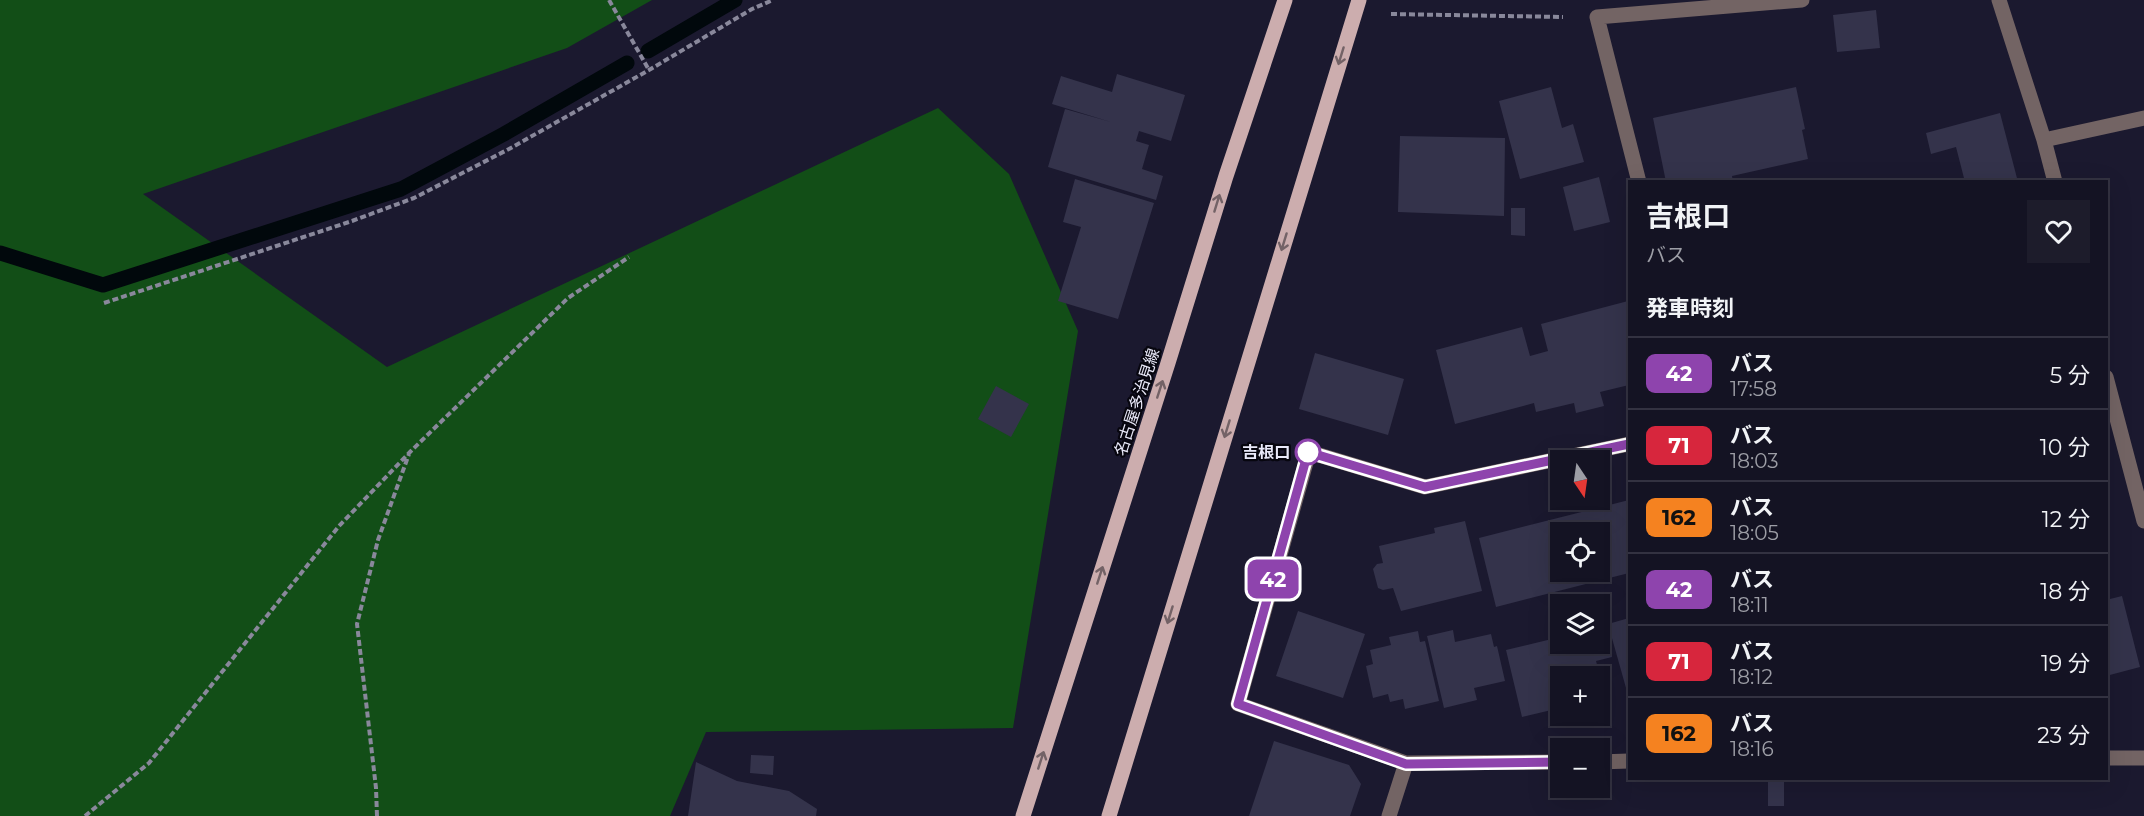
<!DOCTYPE html>
<html lang="ja">
<head>
<meta charset="utf-8">
<style>
	:root { --surface:#141323; --page:#1d1c2b; --text:#f1f3f6; --muted:#9d9ea6; --line:#333241 }
	body { margin:0; font-family:Montserrat,"Noto Sans JP",sans-serif; background:var(--page); color:var(--text); height:100vh; display:flex; flex-direction:column; font-size:22px; white-space:nowrap }
	* { box-sizing:border-box; margin:0 }
	p { font-size:20px; color:var(--muted) }
	.icon { flex:none; width:33px; height:33px; fill:none; stroke:currentColor; stroke-width:2; stroke-linecap:round; stroke-linejoin:round }
	.map { position:relative; flex:1; overflow:hidden }
	.drawer { position:absolute; left:1628px; top:180px; width:480px; height:600px; display:flex; flex-direction:column; background:var(--surface); border-radius:0px; box-shadow:0 6px 24px #0002,0 0 0 2px var(--line) }
	.drawer>* { flex:none }
	.badge { padding:0 12px; border-radius:9px; font-size:21px; line-height:39px }
	.needle { width:39px; rotate:167deg }
	.controls { position:absolute; left:1550px; top:450px; display:grid; gap:12px }
	.controls a { display:grid; place-items:center; width:60px; height:60px; border-radius:0px; background:var(--surface); box-shadow:0 6px 24px #0002,0 0 0 2px var(--line); font-size:30px }
	.map>.badge { position:absolute; translate:-50% -50%; box-shadow:0 0 0 3px #fff }
	h2 { padding:0 18px; font-size:22px; line-height:54px }
	.round { display:grid; place-items:center; flex:none; width:63px; height:63px; border-radius:0px; background:var(--page) }
	.head { display:flex; align-items:center; justify-content:space-between; height:102px; padding:0 18px }
	h1 { font-size:28px; font-weight:700; line-height:45px }
	ul { padding:0; list-style:none }
	li { display:flex; align-items:center; gap:18px; height:72px; padding:0 18px; border-top:2px solid var(--line) }
	li div { flex:1 }
	li b { display:block; font-size:22px }
	li em { font-style:normal }
	li .badge { min-width:66px; font-weight:700; text-align:center }
	.map>svg:first-child { display:block }
	.forest { fill:#124e17 }
	.lines { fill:none; stroke-linecap:round; stroke-linejoin:round }
	.stream { stroke:#01080c; stroke-width:15 }
	.building { fill:#34334b; fill-rule:evenodd }
	.path { stroke:#89889b; stroke-width:4; stroke-dasharray:6 3; stroke-linecap:butt }
	.street { stroke:#736464; stroke-width:15 }
	.primary { stroke:#ccadae; stroke-width:15 }
	.oneway { stroke:#736266 }
	.line-casing { stroke:#fff; stroke-width:14 }
	.line { stroke:#8e44ad; stroke-width:9 }
	.stop-dot { fill:#fff; stroke:#8e44ad; stroke-width:3 }
	.labels { text-anchor:middle; dominant-baseline:central; stroke-width:4.5; stroke-linejoin:round; paint-order:stroke }
	.street-label { font-size:16px; fill:#e9e9f9; stroke:#07060f }
	.stop-label { font-size:16px; font-weight:bold; fill:#e9e9f9; stroke:#07060f; text-anchor:end }
</style>
</head>
<body>
<div class="map">
<svg width="2144" height="816" viewBox="0 0 2144 816">
	<rect width="100%" height="100%" fill="#1b192f"/>
	<path class="forest" d="M0,0h652l-85,48 -424,146 244,173 551,-259 71,66 69,157 -65,397 -307,4 -36,84h-670z"/>
	<g class="lines">
		<path class="stream" d="M648,51l87,-51
			M0,253l103,32 298,-96 103,-55 123,-71"/>
	</g>
	<path class="building" d="M1876,10l4,38 -43,4 -4,-37z
		M1117,74l68,21 -14,46 -32,-10 -3,10 13,4 -7,24 21,7 -7,24 -108,-33 17,-58 46,13 -59,-18 9,-28 51,16z
		M1551,87l11,41 11,-4 11,38 -64,17 -21,-78z
		M1796,87l9,42 -3,1 6,29 -76,17 1,6h-67l-13,-64z
		M2000,113l18,69h-53l-9,-35 -25,7 -5,-21z
		M1400,136l105,2 -1,78 -106,-4z
		M1599,177l11,45 -36,9 -11,-44z
		M1075,179l79,24 -36,116 -60,-18 23,-74 -18,-5z
		M1511,208h14v28l-14,-1z
		M1628,301l1,84 -29,7 4,14 -28,7 -2,-10 -38,9 -2,-9 -79,21 -19,-74 86,-23 8,29 18,-5 -7,-27z
		M1315,353l89,26 -16,56 -89,-26z
		M996,386l33,18 -18,33 -33,-18z
		M1629,500v73l-133,34 -17,-69zM1560,532h39v40h-39z
		M1465,521l17,70 -81,20 -8,-23 -10,2 -5,-2 -5,-19 4,-5 6,-1 -4,-17 56,-13 -1,-5z
		M2122,596l18,71 -34,9v-76z
		M1601,609l11,48 -16,4 4,15h-40v32l-38,9 -16,-67 54,-13v7h14l2,7 13,-3 -1,-4h11v-34z
		M1298,611l67,23 -22,64 -67,-22z
		M1629,618v77h-1l-20,-71z
		M1453,630l2,12 36,-8 3,13 3,-1 8,35 -31,7 3,12 -33,8 -17,-72z
		M1418,631l2,11 5,-1 14,60 -34,8 -2,-10 -13,3 -2,-8 -15,4 -7,-32 7,-2 -3,-14 21,-5 -2,-8z
		M1274,741l75,24 12,19 -11,32h-101z
		M751,755l23,1 -1,19 -23,-2z
		M696,762l41,19 52,10 28,18 -1,7h-128z
		M1784,780v26h-16v-25z"/>
	<g class="lines">
		<path class="path" d="M609,0l40,70
			M1391,14l172,3
			M104,303l248,-82 62,-23 95,-49 140,-79 103,-61 21,-9
			M85,816l64,-53 190,-237 72,-75 157,-153 61,-41
			M377,816l-1,-28 -19,-164 21,-84 31,-86"/>
		<path class="street" d="M1999,0l45,140 11,42
			M2044,140l100,-22
			M1639,182l-42,-165 205,-17
			M2106,377l38,144
			M2106,758h38
			M1599,762l30,-1
			M1406,763l-168,-59 71,-252 116,35 204,-43
			M1389,816l17,-53 154,-1"/>
		<path class="primary" d="M1023,816l145,-453 58,-187 59,-176
			M1109,816l250,-816"/>
	</g>
	<defs><path id="oneway-shaft" d="M-6 0H5M1.5-3L5.5 0L1.5 3" fill="none" stroke-width="1.6" stroke-linecap="round" stroke-linejoin="round" transform="scale(1.5)"/></defs>
	<g class="oneway">
		<use href="#oneway-shaft" transform="translate(1341 56) rotate(107)"/>
		<use href="#oneway-shaft" transform="translate(1217 203) rotate(-73)"/>
		<use href="#oneway-shaft" transform="translate(1284 242) rotate(107)"/>
		<use href="#oneway-shaft" transform="translate(1160 389) rotate(-72)"/>
		<use href="#oneway-shaft" transform="translate(1227 429) rotate(107)"/>
		<use href="#oneway-shaft" transform="translate(1100 575) rotate(-72)"/>
		<use href="#oneway-shaft" transform="translate(1170 615) rotate(107)"/>
		<use href="#oneway-shaft" transform="translate(1041 760) rotate(-72)"/>
	</g>
	<g class="lines">
		<defs>
			<path id="line" d="M1560,762l-154,2 -168,-60 70,-252 117,35 204,-43"/>
		</defs>
		<use href="#line" class="line-casing"/>
		<use href="#line" class="line"/>
	</g>
	<circle class="stop-dot" cx="1308" cy="452" r="12"/>
	<g class="labels">
		<g class="street-label">
			<text transform="translate(1137 402) rotate(-72)">名古屋多治見線</text>
		</g>
		<g class="stop-label">
			<text x="1290" y="452">吉根口</text>
		</g>
	</g>
</svg>
<div class="controls">
<a><svg class="needle" viewBox="-14 -14 28 28"><path d="M0-13l5 13h-10z" fill="#e53935"/><path d="M0 13l5-13h-10z" fill="#9d9ea6"/></svg></a>
<a><svg class="icon" aria-label="locate" viewBox="0 0 24 24"><circle cx="12" cy="12" r="6"/><path d="M12 2v4M12 18v4M2 12h4M18 12h4"/></svg></a>
<a><svg class="icon" aria-label="layers" viewBox="0 0 24 24"><path d="M12 4l9 5-9 5-9-5zM3 14l9 5 9-5"/></svg></a>
<a>+</a>
<a>−</a>
</div>
<b class="badge" style="left:1273px;top:579px;background:#8e44ad;color:#fff">42</b>
<section class="drawer">
<div class="head"><div><h1>吉根口</h1><p>バス</p></div><a class="round"><svg class="icon" aria-label="heart" viewBox="0 0 24 24"><path d="M12 20l-8-8c-3-5 5-10 8-4 3-6 11-1 8 4z"/></svg></a></div>
<h2>発車時刻</h2>
<ul>
<li><span class="badge" style="background:#8e44ad;color:#fff">42</span><div><b>バス</b><p>17:58</p></div><em>5 分</em></li>
<li><span class="badge" style="background:#d7263d;color:#fff">71</span><div><b>バス</b><p>18:03</p></div><em>10 分</em></li>
<li><span class="badge" style="background:#f58220;color:#111">162</span><div><b>バス</b><p>18:05</p></div><em>12 分</em></li>
<li><span class="badge" style="background:#8e44ad;color:#fff">42</span><div><b>バス</b><p>18:11</p></div><em>18 分</em></li>
<li><span class="badge" style="background:#d7263d;color:#fff">71</span><div><b>バス</b><p>18:12</p></div><em>19 分</em></li>
<li><span class="badge" style="background:#f58220;color:#111">162</span><div><b>バス</b><p>18:16</p></div><em>23 分</em></li>
</ul>
</section>
</div>
</body>
</html>
